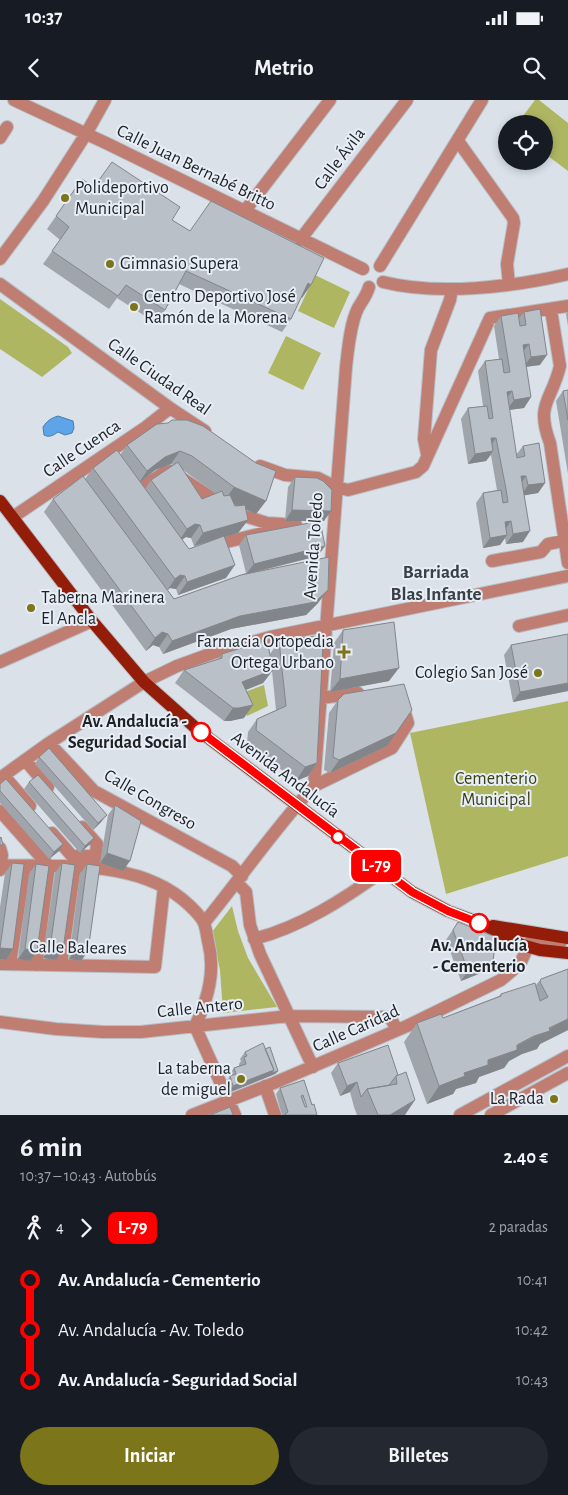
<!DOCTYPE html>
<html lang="es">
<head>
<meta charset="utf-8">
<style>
	:root { --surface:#171b24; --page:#242831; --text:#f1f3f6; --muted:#9ea1a6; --accent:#7c7519 }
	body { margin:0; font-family:"Alegreya Sans",sans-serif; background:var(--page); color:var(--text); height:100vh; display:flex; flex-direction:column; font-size:19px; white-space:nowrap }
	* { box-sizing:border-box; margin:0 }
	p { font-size:16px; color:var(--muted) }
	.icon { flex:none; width:28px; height:28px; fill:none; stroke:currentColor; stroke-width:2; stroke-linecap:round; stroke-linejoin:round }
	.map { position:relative; height:1015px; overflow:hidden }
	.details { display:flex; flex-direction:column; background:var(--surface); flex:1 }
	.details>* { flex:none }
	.badge { padding:0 10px; border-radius:8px; font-size:18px; line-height:32px }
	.fabs { position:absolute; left:498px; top:15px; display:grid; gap:10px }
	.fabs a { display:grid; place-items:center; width:55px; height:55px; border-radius:50%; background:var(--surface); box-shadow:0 2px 8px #0003; font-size:25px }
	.map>.badge { position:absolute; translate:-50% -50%; box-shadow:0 0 0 2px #fff }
	.legs { display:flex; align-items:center; gap:8px; height:55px; padding:0 20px; font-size:16px }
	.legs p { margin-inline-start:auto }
	.headline { display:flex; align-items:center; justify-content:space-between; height:85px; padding:0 20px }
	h1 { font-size:28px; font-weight:700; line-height:38px }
	.button { display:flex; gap:10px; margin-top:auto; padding:10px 20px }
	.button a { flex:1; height:58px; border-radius:30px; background:var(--accent); color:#fff; font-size:20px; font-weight:700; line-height:58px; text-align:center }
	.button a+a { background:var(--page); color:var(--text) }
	ul { padding:0 20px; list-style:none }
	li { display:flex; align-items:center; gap:18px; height:50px; font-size:19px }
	li i { display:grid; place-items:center; width:8px; height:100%; margin:0 6px; background:currentColor }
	li i::after { content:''; width:12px; height:12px; margin:-6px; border:4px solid; border-radius:50%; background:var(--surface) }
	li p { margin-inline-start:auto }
	li:first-child i { background:linear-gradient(#0000 50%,currentColor 0) }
	li:last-child i { background:linear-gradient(currentColor 50%,#0000 0) }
	.status { display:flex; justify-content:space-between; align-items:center; height:35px; padding:0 25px; background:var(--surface); direction:ltr }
	.status svg { height:14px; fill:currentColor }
	header { display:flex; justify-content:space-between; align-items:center; height:65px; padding:0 20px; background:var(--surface); font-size:22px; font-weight:700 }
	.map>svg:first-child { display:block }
	.green { fill:#afb662 }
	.water { fill:#5da4e9; stroke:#4a7dae }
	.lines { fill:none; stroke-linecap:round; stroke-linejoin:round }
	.minor-casing { stroke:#b8bec6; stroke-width:14 }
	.major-casing { stroke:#b8bec6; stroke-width:14 }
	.minor { stroke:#bf7e71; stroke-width:12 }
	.major { stroke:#941d09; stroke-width:12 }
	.wall { fill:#9fa5ab; fill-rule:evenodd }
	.shaded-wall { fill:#82868b }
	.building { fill:#b9c0c7; stroke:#82868b; fill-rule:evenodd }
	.line-1-casing { stroke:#fff; stroke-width:11 }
	.line-1 { stroke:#f00; stroke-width:8 }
	.poi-dot { fill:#7c7519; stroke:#e7eef6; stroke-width:2 }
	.stop-1-dot { fill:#fff; stroke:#f00; stroke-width:2.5 }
	.labels { text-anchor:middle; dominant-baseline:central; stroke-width:4; stroke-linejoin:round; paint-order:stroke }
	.street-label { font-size:18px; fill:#1f2124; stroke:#e7eef6 }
	.poi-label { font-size:18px; fill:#1f2124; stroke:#e7eef6; text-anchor:start }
	.stop-label { font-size:18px; font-weight:bold; fill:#1f2124; stroke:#e7eef6; text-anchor:end }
	.park-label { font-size:18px; fill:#3c3f15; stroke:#e7eef6 }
	.neighbourhood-label { font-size:19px; font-weight:bold; fill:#3b4046; stroke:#e7eef6 }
</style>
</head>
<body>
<div class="status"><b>10:37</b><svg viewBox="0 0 49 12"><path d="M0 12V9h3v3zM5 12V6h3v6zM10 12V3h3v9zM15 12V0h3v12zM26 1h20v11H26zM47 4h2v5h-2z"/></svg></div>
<header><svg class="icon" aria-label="back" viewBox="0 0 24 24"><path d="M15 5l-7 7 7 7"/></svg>Metrio<svg class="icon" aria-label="search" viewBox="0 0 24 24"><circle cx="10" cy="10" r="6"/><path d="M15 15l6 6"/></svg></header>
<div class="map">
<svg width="568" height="1015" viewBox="0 0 568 1015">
	<rect width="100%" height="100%" fill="#dae1e9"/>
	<path class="green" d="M535,0h4l29,23v48l-24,-18v-29h-27z
		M315,175l35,17 -16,36 -36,-17z
		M0,199l68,48 4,6 -30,24 -42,-28z
		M286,236l35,17 -18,37 -35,-17z
		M264,585l4,21 -21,10 -8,-22z
		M568,601v155l-122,38 -36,-161z
		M232,806l6,25 10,27 29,49 -54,6 -3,-43 -8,-38z"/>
	<path class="water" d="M58,316l15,5 1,7 -2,5 -7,2 -7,-3c-4,3 -9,6 -14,3l-1,-8c4,-6 8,-9 15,-11z"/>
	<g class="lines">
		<defs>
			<path id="minor" d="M14,0l94,44 255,125
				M0,38l7,-11
				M458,41l55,77 1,5 -7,41 2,21
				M244,112l86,-112
				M300,140l107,-140
				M0,159l43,-58 43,-67 19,-34
				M380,166l102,-166
				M383,182c56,14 129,5 185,-8
				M0,184l170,124 35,23
				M551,210l9,56c-8,35 -25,37 -10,77l18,120
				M427,354l-3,-15 7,-89 19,-50 2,-11
				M260,366l25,9 33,3 18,9 12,3 68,-18 7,-6 67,-148 78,-12
				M72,377l14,18
				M135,391l30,-19 6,-1 64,42 32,10 16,1
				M13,417l133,-90 24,-19
				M210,446l86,-21
				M492,461l49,-9 7,-8 20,-4
				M519,526l49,-11
				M0,562l92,-41
				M321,598l37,-5
				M49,643l45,48 138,75 10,10
				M25,660l23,27
				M4,676l26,30
				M0,678l49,-35 95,-61 33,-16 36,-13 57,-16 298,-61
				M314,686l78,-38 16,-25 -6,-20
				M0,711l49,55 -13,99
				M82,727l15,17 -3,23
				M52,733l20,23h23
				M0,748l2,7 -2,15
				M0,765c62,2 141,-6 189,40 5,5 12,11 15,18 2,5 3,13 4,18 8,30 0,58 -13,85
				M237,783l9,9 4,33 10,29 53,113
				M204,823c37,-45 70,-94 110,-137l32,-419c2,-17 4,-43 12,-59 4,-7 9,-13 11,-21
				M254,839c47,-12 90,-40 129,-68
				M0,864l155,3 9,-80
				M10,864l15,-98
				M61,865l14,-99
				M0,922l56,7 47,3h38l148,-16 101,1 7,13
				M195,926l40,89
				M265,986l10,29
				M192,1015l82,-32 133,-57 94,-46 19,-16 10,-22 8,-2 23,2
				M460,1015l108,-59
				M491,1015l77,-42"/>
			<path id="major" d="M0,401l92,120 52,61 54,48 214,162 36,19 35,13 39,21 18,5 28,3
				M493,826l75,12"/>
		</defs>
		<use href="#minor" class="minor-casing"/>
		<use href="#major" class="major-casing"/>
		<use href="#minor" class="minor"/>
		<use href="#major" class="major"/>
	</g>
	<path class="wall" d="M82,79l12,8 78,33 130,78 -1,-1 -10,22 -9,13 -103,-48 -14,26 -9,13 -39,-25 -8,11 -66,-45 17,-24 -13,-11z
		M568,211v15l-2,-12z
		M524,212l16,53 -14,2 5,30 -7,11 -15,2 7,45 7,-9 22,37 -7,10 -14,2 -1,47 -17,2 -1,-6 -5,7 -17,3 -7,-45 7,-10 14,-3 -6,-35 -5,6 -18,3 -7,-45 7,-11 15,-2 -5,-35 7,-10 14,-2 -5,-33 7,-10 18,2z
		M568,290v84l-12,-73 7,-10z
		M157,324l109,77 -10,13 -10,-5 2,11 -10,13 -14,4 2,41 -48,17 -2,-6 -6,-1 -3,2 7,9 72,-26 -7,-28 7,-10 73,-14h-34l3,-34 7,-10 29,44h-4l-2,35 -62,16 62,31 -12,12 -75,14 -68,25 -4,-7 -6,-2 -7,6 -102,-139 9,-13 32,-20 8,-11 27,-13 7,-10zM171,364l3,1 -23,15 -6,9 -5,-7 15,-12zM182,369l34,25 -14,5zM186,437l5,1 3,8 20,-6 -25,9 -7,-9z
		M343,530l46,51 -59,11 4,-49z
		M568,534v57l-55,11 -9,-47 7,-10z
		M279,541l38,122 -9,13 -12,5 -49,-38 1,-11 9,-13 19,-9 -4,-39 -9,12 -17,7 -2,28 -14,3h-6l-49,-38 9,-13 34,-11 4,-5 49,7 -1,-7z
		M338,600l49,46 -57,27 -6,-3 5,-57z
		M39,657l63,64 -9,9 -58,-66z
		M29,682l60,63 -9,8 -56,-64z
		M0,684l59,67 -10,8 -49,-56z
		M115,705l8,66 -23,-8 8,-48z
		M12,763l1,86 -7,11 -6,-1v-52l5,-34z
		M62,763l-6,97 -13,-2 12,-85z
		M36,764l-6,97 -12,-2 11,-85z
		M87,764l1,87 -7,10 -12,-2 11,-85z
		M458,822l35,39 -7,10 -25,10 -15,-41z
		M568,869v61l-28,14 -3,5 -15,5 -13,7 -5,7 -25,9 -3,6 -20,6 -3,5 -26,10 -23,-62 13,-19 26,-5 56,-22 2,-2 35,-9 5,-6z
		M388,945l17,70h-48l-3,-8 -4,-15 -10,4 -9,-23 7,-10z
		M265,949l13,22 -3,3 -47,19 -3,-10 5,-7 -1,-1 5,-7 5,-2v-2l2,-3 -1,-2 5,-7z
		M304,980l8,25 5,10h-35l-6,-21 4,-6zM302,995l5,12h-1z"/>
	<path class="shaded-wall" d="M308,183l3,2 -9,13 -3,-2z
		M529,244l-8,10 2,-9z
		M547,255l-7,10 -17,2 8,-10z
		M512,291l-7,10 2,-9z
		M531,297l-7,11 -17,2 7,-10z
		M491,338h5l-7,10z
		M180,351l-9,13 -16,6 -17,14 9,-13 18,-14z
		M493,351l-7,10 -18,3 7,-10z
		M521,376h5l-7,10z
		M545,383l-7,10 -17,3 7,-11z
		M234,387l32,14 -10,13 -31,-14z
		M292,410l39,1 -7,10h-39z
		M248,420l-10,13 -44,13 9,-13z
		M511,421l-7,10 1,-9z
		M195,424l5,1 -9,13 -5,-1 -8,5 9,-13z
		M530,431l-7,11 -17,2 7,-10z
		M507,435l-7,10 -17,3 7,-10z
		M325,446l-7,10 -72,18 8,-10z
		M235,465l-9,13 -48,17 9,-13z
		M180,475l5,1 -9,13 -6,-1 -4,4 9,-13z
		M328,490l-10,13 -12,12 -75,14 -68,25 9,-13 68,-25z
		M162,532l6,2 -9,13 -6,-2 -7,6 9,-13z
		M399,568l-10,13 -59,11 10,-13z
		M273,570l-10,13 -30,12 9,-13z
		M568,583v8l-55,11 7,-10z
		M253,605l-9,13 -14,3h-6l9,-13z
		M412,610l-25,36 -57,27 9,-13z
		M317,663l-9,13 -12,5 9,-14z
		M107,715l-5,6 -9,9 5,-7z
		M94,738l-5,7 -9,8 5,-7z
		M63,744l-4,7 -10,8 5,-7z
		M107,753l23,8 -7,10 -23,-8z
		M0,848l13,1 -7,11 -6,-1z
		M50,848l13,2 -7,10 -13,-2z
		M25,849l12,2 -7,10 -12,-2z
		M76,849l12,2 -7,10 -12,-2z
		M493,861l-7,10 -25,10 7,-10z
		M568,919v11l-28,14 -3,5 -15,5 -13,7 -5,7 -25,9 -3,6 -20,6 -3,5 -26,10 12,-18z
		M274,970l4,1 -3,3 -47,19 5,-7z
		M357,982l-7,10 -10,4 7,-10z
		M415,1000l-10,15h-15z"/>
	<path class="building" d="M112,62l68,45 -8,13 18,11 21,-30 113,57 -13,27 -3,-2 -17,36 -105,-48 -21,39 -39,-25 -8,11 -66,-45 17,-24 -13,-11 26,-37 12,8z
		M540,209l7,46 -16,2 -2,-13 -6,1 8,52 -17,3 -2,-9 -5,1 10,66 8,-2 -2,-10 16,-3 6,40 -17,2 -2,-9h-5l9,55 -17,3 -2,-13 -6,1 2,13 -17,3 -7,-45 18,-3 2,13 5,-1 -2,-13 -10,-51h-5l2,13 -18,3 -7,-46 19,-2 2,13 4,-1 -8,-57 17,-2 2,14 6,-1 -9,-56 17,-3 2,13 6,-1 -2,-13z
		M568,290v30l-5,-29z
		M172,320h15l16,6 53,37 20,8 -10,30 -32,-14 -42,-31 -12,-5 -15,6 -18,14 -20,-26 30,-21 11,-1z
		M117,350l72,99 35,-13 11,29 -48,17 -2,-6 -5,-1 -5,4 -82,-111z
		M178,362l24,37 20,-8 2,5 6,-1 5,11 10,-1 3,15 -45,13 -3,-8 -5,-1 -8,5 -36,-49z
		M83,376l91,123 67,-24 88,-18 -1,33 -13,12 -75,14 -68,25 -4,-7 -6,-2 -7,6 -102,-139z
		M295,377l22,1 6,3 9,9 -1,21 -39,-1z
		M320,421l5,25 -71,18 -8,-29z
		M394,522l5,46 -59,11 3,-49z
		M568,534v49l-48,9 -9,-47z
		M315,536l8,7 -6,120 -12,4 -49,-37 1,-11 29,-13 -7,-65z
		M267,540l6,30 -31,12 11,23 -14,3h-6l-49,-38 38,-12v-4z
		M404,584l8,26 -16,23 -57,27 -6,-3 5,-57 6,-6z
		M49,648l58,67 -9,8 -59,-66z
		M38,675l56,63 -9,8 -56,-64z
		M6,679l57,65 -9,8 -54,-61v-7z
		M115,705l26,16 -11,40 -23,-8z
		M1,737l2,8h-3v-7z
		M12,763l12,1 -11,85 -13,-1z
		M62,763l13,2 -12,85 -13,-2z
		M36,764l13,2 -12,85 -12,-2z
		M87,764l13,2 -12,85 -12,-2z
		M458,822l38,15 -3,24 -25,10 -15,-41z
		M568,869v50l-19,9 1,3 -16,5 -17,9v5l-29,10v5l-24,8 1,3 -26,10 -22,-63 24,-9 2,4 58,-22v-2l34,-11 5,18 8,-4 -8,-15 1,-3z
		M263,943l11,27 -41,16 -3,-10 6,-2 -2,-6 12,-4 -2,-7 3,-1 -2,-4z
		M388,945l10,30 -2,1 -6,8v1l-23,4 -6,8 -4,-15 -10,4 -9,-23z
		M270,947l8,24 -7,2 3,-3 -9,-21z
		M406,972l9,28 -25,15h-12l-11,-26 30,-5 -1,-8z
		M304,980l8,25 2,-1 3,11h-32v-1l3,-2 -8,-24zM303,995l4,12h-2l-4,-11z
		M230,1007l3,8h-23z"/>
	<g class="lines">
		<defs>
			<path id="line-1" d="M201,632l211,160 36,19 31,12"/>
		</defs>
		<use href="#line-1" class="line-1-casing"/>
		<use href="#line-1" class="line-1"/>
	</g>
	<g class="poi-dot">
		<circle cx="65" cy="98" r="5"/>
		<circle cx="110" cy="164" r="5"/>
		<circle cx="134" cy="207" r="5"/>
		<circle cx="31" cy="508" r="5"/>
		<path d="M341.5 544.5h5v5h5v5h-5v5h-5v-5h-5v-5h5z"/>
		<circle cx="538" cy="573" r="5"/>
		<circle cx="241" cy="979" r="5"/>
		<circle cx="554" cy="999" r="5"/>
	</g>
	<g class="stop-1-dot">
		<circle cx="201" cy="632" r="9"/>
		<circle cx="338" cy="737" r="6"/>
		<circle cx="479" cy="823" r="9"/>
	</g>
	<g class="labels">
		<g class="street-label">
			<text transform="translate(340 59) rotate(-53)">Calle Ávila</text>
			<text transform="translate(196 68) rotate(26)">Calle Juan Bernabé Britto</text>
			<text transform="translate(159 277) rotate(35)">Calle Ciudad Real</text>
			<text transform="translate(82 349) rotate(-34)">Calle Cuenca</text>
			<text transform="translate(314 446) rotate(-86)">Avenida Toledo</text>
			<text transform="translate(285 675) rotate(37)">Avenida Andalucía</text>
			<text transform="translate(150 700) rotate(30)">Calle Congreso</text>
			<text transform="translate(78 848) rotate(1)">Calle Baleares</text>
			<text transform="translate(200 908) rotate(-6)">Calle Antero</text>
			<text transform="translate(356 929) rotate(-24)">Calle Caridad</text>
		</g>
		<g class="poi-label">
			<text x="75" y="88">Polideportivo<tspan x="75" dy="21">Municipal</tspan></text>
			<text x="120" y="164">Gimnasio Supera</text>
			<text x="144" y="197">Centro Deportivo José<tspan x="144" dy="21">Ramón de la Morena</tspan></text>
			<text x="41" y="498">Taberna Marinera<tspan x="41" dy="21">El Ancla</tspan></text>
			<text x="334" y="542" text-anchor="end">Farmacia Ortopedia<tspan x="334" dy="21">Ortega Urbano</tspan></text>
			<text x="528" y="573" text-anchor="end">Colegio San José</text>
			<text x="231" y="969" text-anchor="end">La taberna<tspan x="231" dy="21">de miguel</tspan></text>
			<text x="544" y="999" text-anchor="end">La Rada</text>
		</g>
		<g class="stop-label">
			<text x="187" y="622">Av. Andalucía -<tspan x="187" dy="21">Seguridad Social</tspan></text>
			<text x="479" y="846" text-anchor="middle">Av. Andalucía<tspan x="479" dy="21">- Cementerio</tspan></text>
		</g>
		<g class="park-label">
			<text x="496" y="679">Cementerio<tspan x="496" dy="21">Municipal</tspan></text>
		</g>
		<g class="neighbourhood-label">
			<text x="436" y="472">Barriada<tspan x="436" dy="22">Blas Infante</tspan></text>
		</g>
	</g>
</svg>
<div class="fabs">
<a><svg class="icon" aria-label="locate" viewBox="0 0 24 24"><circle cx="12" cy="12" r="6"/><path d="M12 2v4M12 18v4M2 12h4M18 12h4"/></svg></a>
</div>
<b class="badge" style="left:376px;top:766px;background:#f00;color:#fff">L-79</b>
</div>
<section class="details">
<div class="headline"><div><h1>6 min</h1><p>10:37 – 10:43 · Autobús</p></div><b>2.40 €</b></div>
<div class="legs"><svg class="icon" aria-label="walk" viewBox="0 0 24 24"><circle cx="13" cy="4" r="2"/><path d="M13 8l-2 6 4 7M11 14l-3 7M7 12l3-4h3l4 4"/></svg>4<svg class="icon" aria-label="forward" viewBox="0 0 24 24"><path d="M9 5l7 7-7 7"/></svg><b class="badge" style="background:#f00;color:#fff">L-79</b><p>2 paradas</p></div>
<ul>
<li><i style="color:#f00"></i><b>Av. Andalucía - Cementerio</b><p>10:41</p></li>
<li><i style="color:#f00"></i><span>Av. Andalucía - Av. Toledo</span><p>10:42</p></li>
<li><i style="color:#f00"></i><b>Av. Andalucía - Seguridad Social</b><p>10:43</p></li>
</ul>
<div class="button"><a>Iniciar</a><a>Billetes</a></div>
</section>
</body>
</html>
